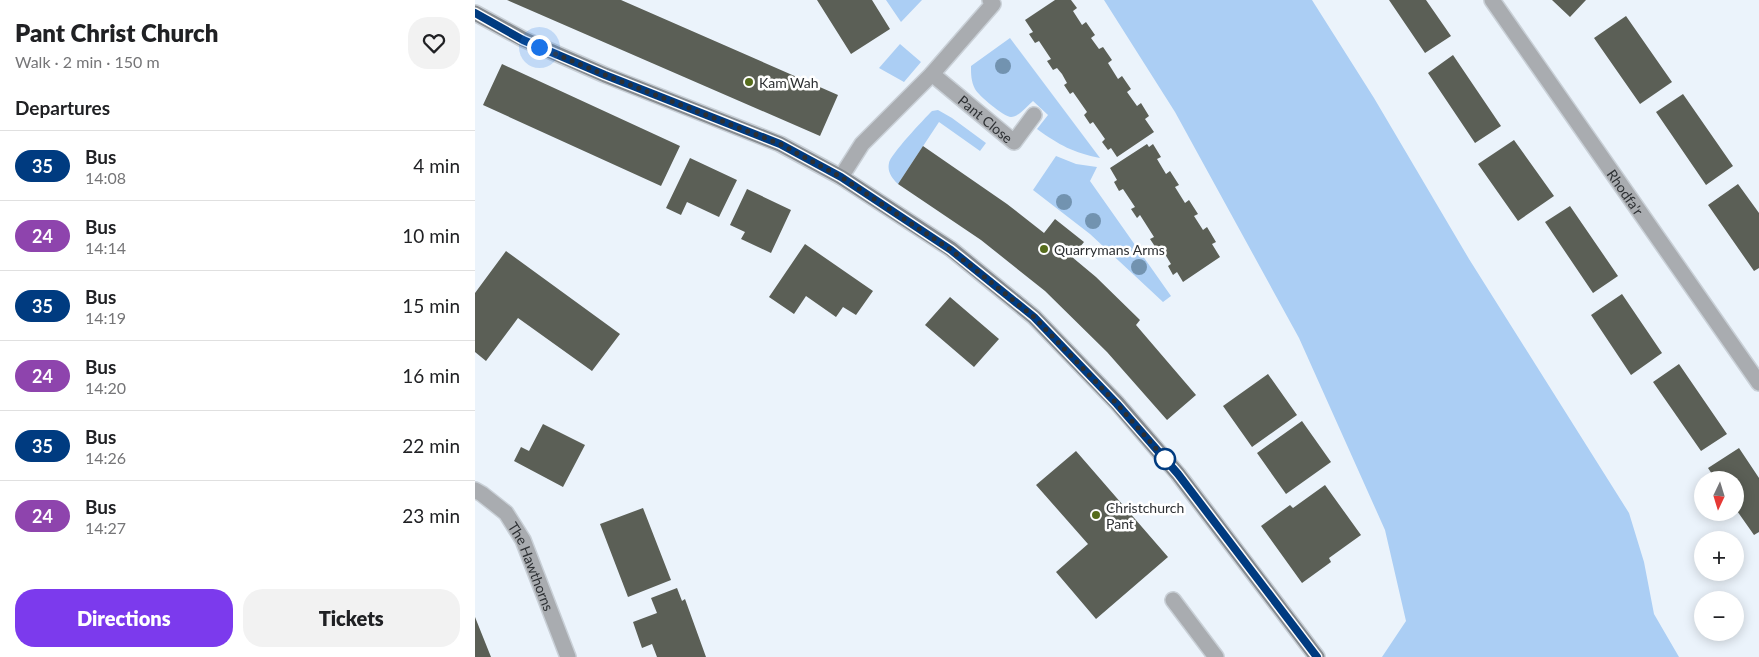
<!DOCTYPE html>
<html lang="en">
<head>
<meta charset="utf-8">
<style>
	:root { --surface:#fff; --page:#f2f2f2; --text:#202124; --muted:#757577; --line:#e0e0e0; --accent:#7c3aed }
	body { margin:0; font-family:Lato,sans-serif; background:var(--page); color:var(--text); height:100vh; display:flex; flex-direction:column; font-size:19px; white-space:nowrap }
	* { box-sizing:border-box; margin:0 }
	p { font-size:16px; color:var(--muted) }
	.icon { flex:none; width:28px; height:28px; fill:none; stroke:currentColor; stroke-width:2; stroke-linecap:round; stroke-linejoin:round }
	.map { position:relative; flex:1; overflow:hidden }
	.sheet { display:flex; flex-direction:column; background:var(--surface); width:475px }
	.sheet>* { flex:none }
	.badge { padding:0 10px; border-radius:16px; font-size:18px; line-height:32px }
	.needle { width:32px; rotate:184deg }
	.tools { position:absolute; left:1219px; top:471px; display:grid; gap:10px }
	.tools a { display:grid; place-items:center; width:50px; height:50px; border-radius:50%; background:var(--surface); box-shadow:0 2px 12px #0003; font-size:25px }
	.you { position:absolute; width:25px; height:25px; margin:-12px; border:4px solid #fff; border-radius:50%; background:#1a73e8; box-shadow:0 0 0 8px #1a73e833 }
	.map>.badge { position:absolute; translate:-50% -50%; box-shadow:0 0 0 2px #fff }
	h2 { padding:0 15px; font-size:19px; line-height:45px }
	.round { display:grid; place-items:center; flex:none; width:52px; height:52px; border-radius:20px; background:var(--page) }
	.headline { display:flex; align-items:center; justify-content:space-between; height:85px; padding:0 15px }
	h1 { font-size:24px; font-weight:800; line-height:38px }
	.action { display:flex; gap:10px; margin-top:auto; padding:10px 15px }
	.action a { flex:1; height:58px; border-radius:20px; background:var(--accent); color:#fff; font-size:20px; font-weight:800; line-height:58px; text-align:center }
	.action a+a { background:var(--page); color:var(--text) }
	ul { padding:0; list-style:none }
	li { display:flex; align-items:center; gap:15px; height:70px; padding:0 15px; border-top:1px solid var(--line) }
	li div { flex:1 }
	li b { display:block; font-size:19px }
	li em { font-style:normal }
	li .badge { min-width:55px; font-weight:700; text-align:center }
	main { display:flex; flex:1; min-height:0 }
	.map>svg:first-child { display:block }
	.green { fill:#abcef4 }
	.building { fill:#5b5f56 }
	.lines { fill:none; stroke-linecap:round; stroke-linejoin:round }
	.lane-casing { stroke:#c9d0d7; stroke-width:18 }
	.street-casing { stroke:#c9d0d7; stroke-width:18 }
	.secondary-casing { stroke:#c9d0d7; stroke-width:18 }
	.lane { stroke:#a9acb0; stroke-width:15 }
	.street { stroke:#a9acb0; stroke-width:15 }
	.secondary { stroke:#868b90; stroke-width:15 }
	.tree { fill:#7293b0 }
	.line-casing { stroke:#fff; stroke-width:11 }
	.line { stroke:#003b80; stroke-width:8 }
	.walk { stroke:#2d3033; stroke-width:5; stroke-dasharray:0 9 }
	.poi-dot { fill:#566c1c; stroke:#fff; stroke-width:2 }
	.stop-dot { fill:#fff; stroke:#003b80; stroke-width:2.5 }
	.labels { text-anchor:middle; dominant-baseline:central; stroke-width:5; stroke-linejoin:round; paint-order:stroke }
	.poi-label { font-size:14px; fill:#2d3033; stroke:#fff; text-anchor:start }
	.street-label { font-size:14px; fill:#2d3033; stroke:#fff }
</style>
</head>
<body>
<main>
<section class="sheet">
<div class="headline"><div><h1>Pant Christ Church</h1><p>Walk · 2 min · 150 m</p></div><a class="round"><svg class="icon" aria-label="heart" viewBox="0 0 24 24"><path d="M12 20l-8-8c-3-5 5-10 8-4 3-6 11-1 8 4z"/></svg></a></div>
<h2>Departures</h2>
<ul>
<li><span class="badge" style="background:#003b80;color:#fff">35</span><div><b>Bus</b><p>14:08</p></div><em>4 min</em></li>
<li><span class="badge" style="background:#8e44ad;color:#fff">24</span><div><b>Bus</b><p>14:14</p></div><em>10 min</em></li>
<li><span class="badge" style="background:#003b80;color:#fff">35</span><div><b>Bus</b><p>14:19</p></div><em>15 min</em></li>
<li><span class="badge" style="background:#8e44ad;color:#fff">24</span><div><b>Bus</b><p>14:20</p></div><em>16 min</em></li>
<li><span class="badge" style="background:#003b80;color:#fff">35</span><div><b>Bus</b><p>14:26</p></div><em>22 min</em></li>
<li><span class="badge" style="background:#8e44ad;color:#fff">24</span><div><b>Bus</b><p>14:27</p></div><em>23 min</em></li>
</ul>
<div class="action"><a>Directions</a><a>Tickets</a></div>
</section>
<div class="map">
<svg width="1284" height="657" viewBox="0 0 1284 657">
	<rect width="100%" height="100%" fill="#ebf3fb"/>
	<path class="green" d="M411,0h36l-21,22z
		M629,0h208l62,98 95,161 160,254 15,49 10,52 25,43h-297l24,-36 -21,-91 -86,-192 -124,-226z
		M535,38l90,120c-26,-5 -41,-13 -63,-29l11,-14 -15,-14c-6,5 -13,15 -22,16 -7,0 -33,-22 -36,-28 -4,-8 -4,-15 -4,-23z
		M425,44l21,18 -17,20 -25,-14z
		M463,110l14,8 34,25 -6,8 -41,-29 -41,62c-6,-6 -11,-12 -9,-21 1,-8 35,-44 43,-52z
		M581,156l20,8 21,3 -7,14 81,115 -8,6 -73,-68 -57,-44z"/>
	<path class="building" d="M32,0h114l217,95 -18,41z
		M342,0h55l18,29 -39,25z
		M580,0h16l6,8 -4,3 9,14 4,-3 9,13 -4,3 8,11 4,-2 9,13 -4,3 10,16 4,-3 9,13 -4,3 10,14 4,-3 8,13 -4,3 9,13 -37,25 -6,-9 -3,2 -6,-8 3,-3 -12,-17 -3,2 -6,-9 3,-3 -14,-20 -3,2 -6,-9 3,-2 -5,-9 -5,-6 -4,2 -6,-9 4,-2 -12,-18 -4,2 -6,-9 4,-2 -8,-12z
		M914,0h37l25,36 -26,17z
		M1077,0h34l-16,17z
		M1151,16l46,66 -32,22 -46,-66z
		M978,55l48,71 -26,17 -47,-70z
		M27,64l178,82 -19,40 -178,-81z
		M1208,94l50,72 -27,19 -50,-73z
		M1039,140l40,56 -36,25 -40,-57z
		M672,144l2,3 4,-3 8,13 -4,2 9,15 4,-3 9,14 -4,2 10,16 4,-3 9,14 -4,2 9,14 4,-3 9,15 -4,2 8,13 -37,25 -6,-10 -4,3 -5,-9 3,-2 -11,-18 -4,2 -6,-9 4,-2 -14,-22 -3,3 -6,-9 4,-2 -12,-18 -4,2 -5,-9 3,-2 -7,-12z
		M448,146l84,58 37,29 11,-14 29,23 -12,15 24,20 44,43 -4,5 60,70 -29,25 -60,-68 -62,-61 -64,-51 -83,-56z
		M215,158l47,22 -18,37 -32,-15 -6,13 -15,-7z
		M1263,184l21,29v55l-5,3 -46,-66z
		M272,189l44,21 -20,43 -30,-14 4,-7 -15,-7z
		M1095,206l48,70 -25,17 -48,-71z
		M330,244l68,47 -17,24 -13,-8 -7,10 -30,-21 -12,18 -25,-17z
		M31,251l114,83 -28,37 -74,-53 -32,43 -11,-9v-59z
		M1147,294l40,59 -31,22 -40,-60z
		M475,297l49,42 -25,28 -49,-42z
		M1204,364l48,70 -26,17 -48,-69z
		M793,374l29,41 -45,32 -29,-41z
		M827,421l29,41 -45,32 -29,-41z
		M68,424l42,21 -22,42 -49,-26 7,-14 8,4z
		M1264,448l20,30v54l-5,3 -19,-27v-28h-19l-8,-12z
		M601,451l92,106 -72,62 -40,-47 32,-28 -52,-59z
		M850,485l36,50 -32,23 2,4 -29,21 -41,-57 29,-21 3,3z
		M168,508l28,72 -43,17 -28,-73z
		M202,588l5,13 3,-2 21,58h-49l-5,-13 -10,4 -9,-26 24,-9 -6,-15z
		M0,617l16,40h-16z"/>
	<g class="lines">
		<defs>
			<path id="lane" d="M698,600l43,57"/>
			<g id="street">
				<path id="s1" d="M1017,0l267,383"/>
				<path id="s2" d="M457,74l82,68 20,-27"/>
				<path d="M366,177l21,-33 70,-70 61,-70 -3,-4"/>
				<path id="s3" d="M0,490l7,4 24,19 17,27 45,117"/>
			</g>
			<path id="secondary" d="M0,13l48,26 82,36 175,69 61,33 110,72 83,68 83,86 61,71 139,183"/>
		</defs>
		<use href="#lane" class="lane-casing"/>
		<use href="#street" class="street-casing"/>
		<use href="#secondary" class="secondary-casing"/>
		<use href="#lane" class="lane"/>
		<use href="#street" class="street"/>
		<use href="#secondary" class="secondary"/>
	</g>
	<g class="tree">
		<circle cx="528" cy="66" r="8"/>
		<circle cx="589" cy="202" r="8"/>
		<circle cx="618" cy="221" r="8"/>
		<circle cx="664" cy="267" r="8"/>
	</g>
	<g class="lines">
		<defs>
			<path id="line" d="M0,13l48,27 82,35 175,69 61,33 110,73 83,67 83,87 61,70 139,183"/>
		</defs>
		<use href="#line" class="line-casing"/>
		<use href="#line" class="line"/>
		<path class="walk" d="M64,47l66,28 175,69 61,33 110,73 83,67 83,87 49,56 -1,-1"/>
	</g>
	<g class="poi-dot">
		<circle cx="274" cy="82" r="5"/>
		<circle cx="569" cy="249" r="5"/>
		<circle cx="621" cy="515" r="5"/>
	</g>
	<circle class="stop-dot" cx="690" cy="459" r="10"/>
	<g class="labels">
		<g class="poi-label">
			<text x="284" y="82">Kam Wah</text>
			<text x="579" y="249">Quarrymans Arms</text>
			<text x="631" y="507">Christchurch<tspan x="631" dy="16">Pant</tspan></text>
		</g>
		<g class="street-label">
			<text stroke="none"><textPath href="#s2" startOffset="70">Pant Close</textPath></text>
			<text stroke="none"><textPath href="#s1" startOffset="234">Rhodfa'r</textPath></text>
			<text stroke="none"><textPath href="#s3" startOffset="98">The Hawthorns</textPath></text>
		</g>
	</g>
</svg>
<div class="tools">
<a><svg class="needle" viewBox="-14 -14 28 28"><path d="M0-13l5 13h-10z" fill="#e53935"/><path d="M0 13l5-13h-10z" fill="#757577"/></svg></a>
<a>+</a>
<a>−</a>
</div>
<div class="you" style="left:64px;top:47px"></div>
</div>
</main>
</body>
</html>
